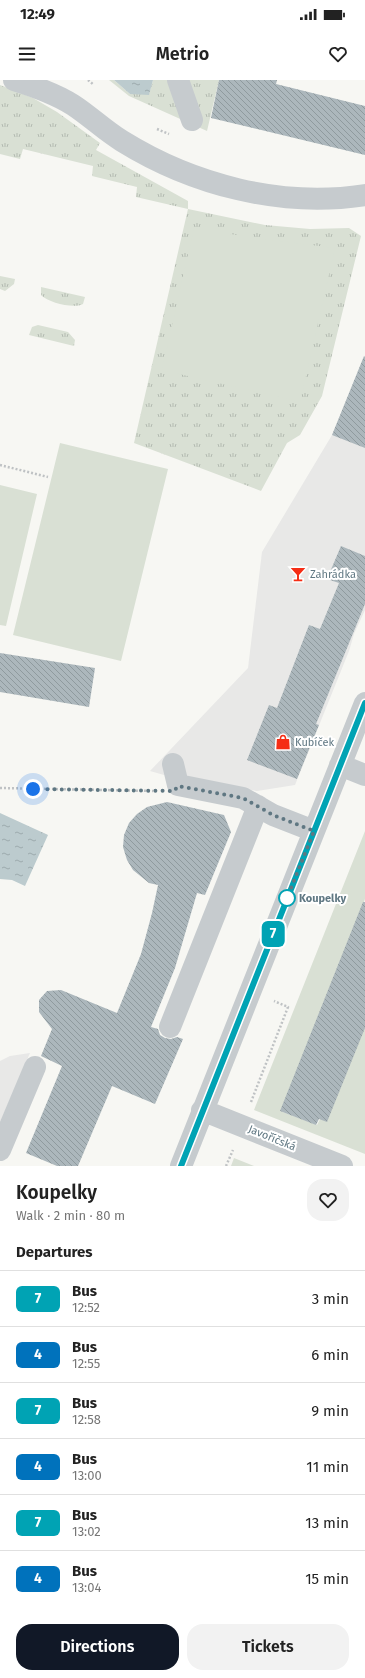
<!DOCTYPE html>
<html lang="en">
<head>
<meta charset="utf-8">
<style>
	:root { --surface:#fff; --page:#f2f2f2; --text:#222; --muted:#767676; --line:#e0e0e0; --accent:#111827 }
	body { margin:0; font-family:"Fira Sans",sans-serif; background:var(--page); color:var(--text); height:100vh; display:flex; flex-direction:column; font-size:15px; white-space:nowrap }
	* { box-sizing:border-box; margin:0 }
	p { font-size:13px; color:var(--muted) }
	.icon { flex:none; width:22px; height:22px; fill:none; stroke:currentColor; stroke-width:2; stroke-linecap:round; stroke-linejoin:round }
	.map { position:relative; height:1086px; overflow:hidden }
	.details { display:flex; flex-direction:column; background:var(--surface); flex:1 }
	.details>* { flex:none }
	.badge { padding:0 8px; border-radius:6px; font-size:14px; line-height:26px }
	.you { position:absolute; width:20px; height:20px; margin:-10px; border:3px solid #fff; border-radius:50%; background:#1a73e8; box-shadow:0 0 0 6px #1a73e833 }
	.map>.badge { position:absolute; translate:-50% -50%; box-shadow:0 0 0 2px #fff }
	h2 { padding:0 16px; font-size:15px; line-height:36px }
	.round { display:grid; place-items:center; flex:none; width:42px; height:42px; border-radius:16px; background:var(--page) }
	.summary { display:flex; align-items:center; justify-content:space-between; height:68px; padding:0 16px }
	h1 { font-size:19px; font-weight:600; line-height:30px }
	.action { display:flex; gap:8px; margin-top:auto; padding:8px 16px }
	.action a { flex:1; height:46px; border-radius:16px; background:var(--accent); color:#fff; font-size:16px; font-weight:600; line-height:46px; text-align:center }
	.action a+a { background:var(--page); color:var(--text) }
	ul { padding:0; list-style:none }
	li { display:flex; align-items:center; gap:12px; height:56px; padding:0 16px; border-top:1px solid var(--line) }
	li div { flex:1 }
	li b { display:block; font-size:15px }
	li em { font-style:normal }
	li .badge { min-width:44px; font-weight:700; text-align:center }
	.status { display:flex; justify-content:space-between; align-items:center; height:28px; padding:0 20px; background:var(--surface); direction:ltr }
	.status svg { height:11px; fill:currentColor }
	header { display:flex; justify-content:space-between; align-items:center; height:52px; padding:0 16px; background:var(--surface); font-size:18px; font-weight:600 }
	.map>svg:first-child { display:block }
	.built { fill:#e8e8e7 }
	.grass { fill:url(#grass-tufts) }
	.garden { fill:#d9e0d4; fill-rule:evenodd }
	.water { fill:url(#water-ripples) }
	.building { fill:url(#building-back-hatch) }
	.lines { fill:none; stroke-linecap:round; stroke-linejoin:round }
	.path { stroke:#bfc2c4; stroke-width:2.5; stroke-dasharray:2 2; stroke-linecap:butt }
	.minor { stroke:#c6cbce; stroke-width:22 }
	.line-casing { stroke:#fff; stroke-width:9 }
	.line { stroke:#00a3b4; stroke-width:6 }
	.walk { stroke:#5f7782; stroke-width:4; stroke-dasharray:0 7.2 }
	.stop-dot { fill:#fff; stroke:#00a3b4; stroke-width:2 }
	.labels { text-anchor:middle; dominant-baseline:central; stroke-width:4; stroke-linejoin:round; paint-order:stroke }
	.poi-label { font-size:11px; fill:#5f7782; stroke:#fff; text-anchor:start }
	.stop-label { font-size:11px; font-weight:bold; fill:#5f7782; stroke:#fff; text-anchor:start }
	.street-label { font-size:11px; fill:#5f7782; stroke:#fff }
</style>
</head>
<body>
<div class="status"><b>12:49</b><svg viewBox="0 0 49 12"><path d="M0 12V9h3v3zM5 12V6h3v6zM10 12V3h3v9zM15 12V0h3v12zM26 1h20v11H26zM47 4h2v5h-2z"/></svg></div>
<header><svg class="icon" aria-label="menu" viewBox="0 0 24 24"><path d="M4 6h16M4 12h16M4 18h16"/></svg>Metrio<svg class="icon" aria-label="heart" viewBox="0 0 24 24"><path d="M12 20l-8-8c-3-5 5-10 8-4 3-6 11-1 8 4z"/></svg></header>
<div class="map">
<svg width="365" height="1086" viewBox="0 0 365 1086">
	<defs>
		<pattern id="grass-tufts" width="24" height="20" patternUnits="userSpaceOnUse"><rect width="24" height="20" fill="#d9e0d4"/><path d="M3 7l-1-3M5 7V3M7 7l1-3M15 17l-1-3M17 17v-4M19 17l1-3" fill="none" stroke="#b3bab1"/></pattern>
		<pattern id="water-ripples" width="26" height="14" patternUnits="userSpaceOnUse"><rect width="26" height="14" fill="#bccbce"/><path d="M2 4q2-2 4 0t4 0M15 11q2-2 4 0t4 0" fill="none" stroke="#9caaad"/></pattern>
		<pattern id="building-back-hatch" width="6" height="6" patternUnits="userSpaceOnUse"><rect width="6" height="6" fill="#acb7bc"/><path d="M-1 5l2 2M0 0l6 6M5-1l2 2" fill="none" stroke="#8f9a9e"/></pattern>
	</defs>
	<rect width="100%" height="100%" fill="#f7f7f3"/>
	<path class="built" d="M365,275v255l-11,24 -5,17 -54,134 -38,6 -86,-14 -21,-6 98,-103 14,-116 70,-117z
		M30,973l-30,69v-61l10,-5z"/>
	<path class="grass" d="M109,0h5l16,14h19l4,-14h66l-12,51 -78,-35z
		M0,5l33,13 24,14 43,31 -4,7 92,51v8l77,16 45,4 39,-1 12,8 -39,160 -22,39 -13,8 -26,48 -127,-48 54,-234 -52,-12 1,-10 -45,-11 1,-10 -70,-17 -3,10 -20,-5z
		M0,196l15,3 -1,5 -9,7 -5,-2z
		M41,207l44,10 -2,7c-9,5 -34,-1 -42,-9z
		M38,245l30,7 7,8 -1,6 -45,-11 3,-8z"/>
	<path class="garden" d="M194,148l54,9 87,11 -35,154 -138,-32z
		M60,363l108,26 -47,192 -108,-26z
		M0,405l37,9 -31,132 -6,-1z
		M365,751v68l-2,6 2,1v248l-111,-44zM356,970l-39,75 -37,-14z
		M234,1078l20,8h-23z"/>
	<path class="water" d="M114,0h39l-4,15 -19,-1z
		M0,733l48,22 -23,51 -13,-6 -12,-1z"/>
	<path class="building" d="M219,0h58l-1,4 89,22v49l-154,-37z
		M364,276l1,1v91l-33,-13z
		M341,466l24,10v48l-49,120 3,1 -22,54 -50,-19 22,-55 8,3 32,-83 11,4 19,-46 -12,-4z
		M0,573l95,15 -6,39 -89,-15z
		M167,722l57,13 7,17 -26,63 -8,-2 -22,75 -24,59 7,2 2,6 5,3 6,1 6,-2 6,2 -28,65 -43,-18 -34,80h-21l-31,-13 36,-87 -21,-10 11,-27 -13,-17v-12l8,-9 14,-1 56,23 24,-59 11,-41 6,-28 -9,-2 -16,-13 -6,-10 -4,-13 1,-12 5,-12 8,-9 10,-7z
		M363,822h2v126l-38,94 -8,-3 -3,6 -36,-14z"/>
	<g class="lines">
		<path class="path" d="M88,0l6,5
			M157,49l12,5
			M0,385l48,12
			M0,708l153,3
			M251,1022l37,-95 -14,-6
			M226,1086l7,-16"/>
		<path class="minor" d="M14,0c19,6 42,14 59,25 17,11 31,25 49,36 71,44 159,67 243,54
			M178,0l14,40
			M173,684l5,21 65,13 30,17 41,16
			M340,685l25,10
			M170,947l88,-221
			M202,1030l140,56
			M0,1070l35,-83
			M181,1086l184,-463"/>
	</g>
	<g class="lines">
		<defs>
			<path id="line" d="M181,1086l184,-463"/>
		</defs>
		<use href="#line" class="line-casing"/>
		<use href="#line" class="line"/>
		<path class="walk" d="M33,709l141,2 4,-5 65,12 30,17 41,16 -27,67"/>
	</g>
	<defs>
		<symbol id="bar-bare" viewBox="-9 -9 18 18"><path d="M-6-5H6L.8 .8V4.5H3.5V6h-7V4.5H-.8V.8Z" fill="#f52d15" stroke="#fff" stroke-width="2.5" paint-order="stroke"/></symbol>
		<symbol id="shop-bare" viewBox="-9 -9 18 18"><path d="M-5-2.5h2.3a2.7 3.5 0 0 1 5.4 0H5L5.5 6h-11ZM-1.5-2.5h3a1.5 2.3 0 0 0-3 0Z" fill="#f52d15" stroke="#fff" stroke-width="2.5" paint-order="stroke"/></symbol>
	</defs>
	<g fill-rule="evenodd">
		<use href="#bar-bare" x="287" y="483" width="22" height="22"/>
		<use href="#shop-bare" x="272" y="651" width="22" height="22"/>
	</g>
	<circle class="stop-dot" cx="287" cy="818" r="8"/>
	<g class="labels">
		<g class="poi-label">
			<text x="310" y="494">Zahrádka</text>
			<text x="295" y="662">Kubíček</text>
		</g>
		<g class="stop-label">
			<text x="299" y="818">Koupelky</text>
		</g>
		<g class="street-label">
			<text transform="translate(272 1058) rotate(22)">Javoříčská</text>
		</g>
	</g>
</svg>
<div class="you" style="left:33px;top:709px"></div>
<b class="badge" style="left:273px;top:854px;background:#00a3b4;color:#fff">7</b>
</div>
<section class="details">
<div class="summary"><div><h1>Koupelky</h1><p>Walk · 2 min · 80 m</p></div><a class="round"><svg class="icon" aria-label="heart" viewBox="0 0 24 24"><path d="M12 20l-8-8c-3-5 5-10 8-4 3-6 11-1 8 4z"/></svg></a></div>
<h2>Departures</h2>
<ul>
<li><span class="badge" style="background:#00a3b4;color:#fff">7</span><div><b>Bus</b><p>12:52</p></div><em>3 min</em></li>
<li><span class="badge" style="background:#0072bc;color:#fff">4</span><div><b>Bus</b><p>12:55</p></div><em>6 min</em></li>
<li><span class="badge" style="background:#00a3b4;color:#fff">7</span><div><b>Bus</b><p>12:58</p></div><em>9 min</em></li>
<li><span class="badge" style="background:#0072bc;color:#fff">4</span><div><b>Bus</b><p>13:00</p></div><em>11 min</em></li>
<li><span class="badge" style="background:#00a3b4;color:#fff">7</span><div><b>Bus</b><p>13:02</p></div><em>13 min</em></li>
<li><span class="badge" style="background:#0072bc;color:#fff">4</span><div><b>Bus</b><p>13:04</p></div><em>15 min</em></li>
</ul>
<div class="action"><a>Directions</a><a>Tickets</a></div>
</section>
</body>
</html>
